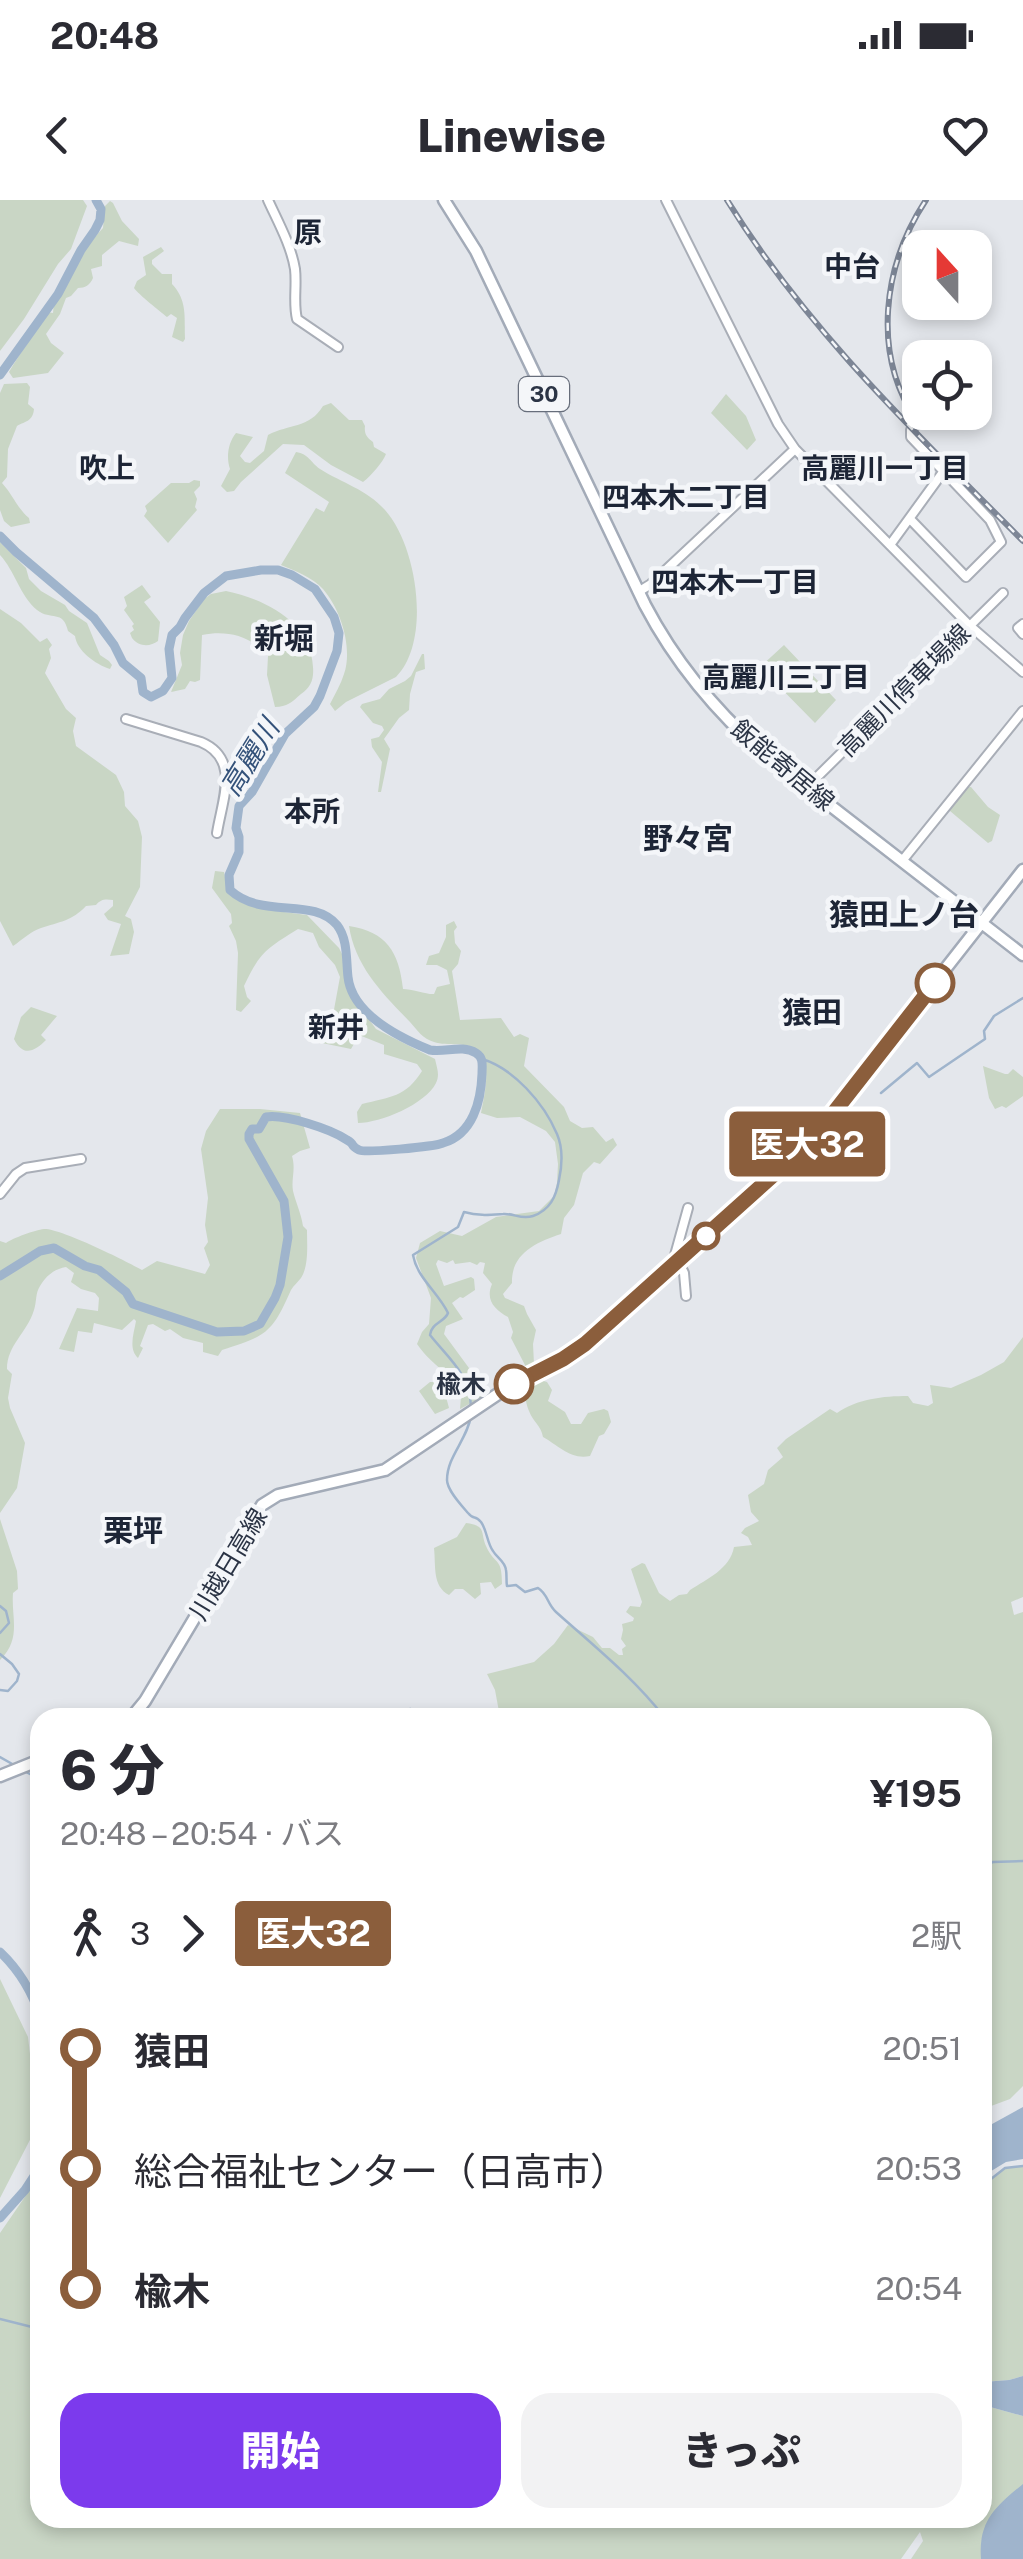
<!DOCTYPE html>
<html lang="ja">
<head>
<meta charset="utf-8">
<style>
	:root { --surface:#fff; --page:#f2f2f3; --text:#2b2b33; --muted:#7c7c81; --accent:#7c3aed }
	body { margin:0; font-family:"Public Sans","Noto Sans JP",sans-serif; background:var(--page); color:var(--text); height:100vh; display:flex; flex-direction:column; font-size:38px; white-space:nowrap }
	* { box-sizing:border-box; margin:0 }
	p { font-size:32px; color:var(--muted) }
	.icon { flex:none; width:55px; height:55px; fill:none; stroke:currentColor; stroke-width:2; stroke-linecap:round; stroke-linejoin:round }
	.map { position:relative; flex:1; overflow:hidden }
	.side { position:absolute; left:30px; top:1508px; width:962px; height:820px; display:flex; flex-direction:column; background:var(--surface); border-radius:30px; box-shadow:0 5px 15px #0003 }
	.side>* { flex:none }
	.badge { padding:0 20px; border-radius:8px; font-size:35px; line-height:65px }
	.needle { width:65px; rotate:339deg }
	.buttons { position:absolute; left:902px; top:30px; display:grid; gap:20px }
	.buttons a { display:grid; place-items:center; width:90px; height:90px; border-radius:20px; background:var(--surface); box-shadow:0 5px 15px #0003; font-size:50px }
	.map>.badge { position:absolute; translate:-50% -50%; box-shadow:0 0 0 5px #fff }
	.legs { display:flex; align-items:center; gap:15px; height:110px; padding:0 30px; font-size:32px }
	.legs p { margin-inline-start:auto }
	.overview { display:flex; align-items:center; justify-content:space-between; height:170px; padding:0 30px }
	h1 { font-size:55px; font-weight:800; line-height:75px }
	.primary-button { display:flex; gap:20px; margin-top:auto; padding:20px 30px }
	.primary-button a { flex:1; height:115px; border-radius:30px; background:var(--accent); color:#fff; font-size:40px; font-weight:800; line-height:115px; text-align:center }
	.primary-button a+a { background:var(--page); color:var(--text) }
	ul { padding:0 30px; list-style:none }
	li { display:flex; align-items:center; gap:35px; height:120px; font-size:38px }
	li i { display:grid; place-items:center; width:15px; height:100%; margin:0 12px; background:currentColor }
	li i::after { content:''; width:25px; height:25px; margin:-12px; border:8px solid; border-radius:50%; background:var(--surface) }
	li p { margin-inline-start:auto }
	li:first-child i { background:linear-gradient(#0000 50%,currentColor 0) }
	li:last-child i { background:linear-gradient(currentColor 50%,#0000 0) }
	.status { display:flex; justify-content:space-between; align-items:center; height:70px; padding:0 50px; background:var(--surface); direction:ltr }
	.status svg { height:28px; fill:currentColor }
	header { display:flex; justify-content:space-between; align-items:center; height:130px; padding:0 30px; background:var(--surface); font-size:45px; font-weight:800 }
	.map>svg:first-child { display:block }
	.green { fill:#c9d6c5 }
	.water { fill:#9fb4cc }
	.lines { fill:none; stroke-linecap:round; stroke-linejoin:round }
	.stream { stroke:#9fb4cc; stroke-width:2.5 }
	.river { stroke:#9fb4cc; stroke-width:9 }
	.secondary-casing { stroke:#a9aeb7; stroke-width:12 }
	.primary-casing { stroke:#a3abb8; stroke-width:15 }
	.secondary { stroke:#fff; stroke-width:8 }
	.primary { stroke:#fff; stroke-width:10 }
	.rail-casing { stroke:#7d8696; stroke-width:6 }
	.rail { stroke:#f4f6f9; stroke-width:2.5; stroke-dasharray:8; stroke-linecap:butt }
	.line-1-casing { stroke:#fff; stroke-width:22 }
	.line-1 { stroke:#8b5e3c; stroke-width:15 }
	.stop-1-dot { fill:#fff; stroke:#8b5e3c; stroke-width:5 }
	.labels { text-anchor:middle; dominant-baseline:central; stroke-width:9; stroke-linejoin:round; paint-order:stroke }
	.shield { fill:#f4f6f9; stroke:#676e7b; stroke-width:2.5 }
	.shield-label { font-size:22px; font-weight:bold; fill:#2b3445 }
	.street-label { font-size:25px; fill:#2b3445; stroke:#f4f6f9 }
	.stop-label { font-size:25px; font-weight:bold; fill:#2b3445; stroke:#f4f6f9; text-anchor:end }
	.neighbourhood-label { font-size:28px; font-weight:bold; fill:#1d2536; stroke:#f4f6f9 }
	.water-label { font-size:28px; font-style:italic; fill:#34527a; stroke:#f4f6f9 }
	.quarter-label { font-size:30px; font-weight:bold; fill:#1d2536; stroke:#f4f6f9 }
</style>
</head>
<body>
<div class="status"><b>20:48</b><svg viewBox="0 0 49 12"><path d="M0 12V9h3v3zM5 12V6h3v6zM10 12V3h3v9zM15 12V0h3v12zM26 1h20v11H26zM47 4h2v5h-2z"/></svg></div>
<header><svg class="icon" aria-label="back" viewBox="0 0 24 24"><path d="M15 5l-7 7 7 7"/></svg>Linewise<svg class="icon" aria-label="heart" viewBox="0 0 24 24"><path d="M12 20l-8-8c-3-5 5-10 8-4 3-6 11-1 8 4z"/></svg></header>
<div class="map">
<svg width="1023" height="2359" viewBox="0 0 1023 2359">
	<rect width="100%" height="100%" fill="#e4e7ec"/>
	<path class="green" d="M0,0h83l4,6 -16,43 -13,15 -34,55 -24,32z
		M110,1l3,2 9,18 17,18 -1,7 -19,-5 -17,14v11l-11,3 2,9c-3,7 -8,10 -15,10l-7,8 -5,2 -6,16 -14,20 5,9 13,10 -16,20 -35,5 -4,-6c12,-21 27,-39 38,-60l6,1 1,-11 12,-15 16,-36 21,-23 2,-22z
		M161,47l3,4 -12,9v4l10,10h10v10c16,17 12,34 13,55l-2,3 -11,-5 5,-19 -6,-4 -4,3c-6,-5 -29,-23 -33,-29l3,-7 9,-6 -3,-18z
		M27,183l3,4 -2,17 6,5c-1,12 -8,12 -17,17l-9,23 -1,28 -5,6c11,12 15,25 27,35l1,5 -19,4 -7,-6 -4,-11v-117l4,-9z
		M726,194l20,22 10,24 -9,10 -36,-37z
		M331,203l18,17h13l3,6c-1,8 2,12 8,16l1,5 12,7c-3,8 -15,22 -23,28l-32,-17 -27,-20 -21,-1 -42,38 -7,9 -7,1 -6,-6 9,-17c-4,-12 -2,-26 6,-36l17,4 -13,19 5,6 5,1 14,-12 4,-16c21,-11 42,-7 55,-29z
		M296,252c13,2 14,10 24,17 22,14 46,20 65,41 32,35 47,131 11,167l-50,25 -11,9 -5,-7c5,-10 11,-20 14,-30 9,-26 -3,-64 -21,-85 -11,-12 -28,-18 -42,-24l35,-57 8,4 5,-10 -44,-29z
		M194,280l6,1v5l-6,6 3,7 -2,8 2,3 -29,33 -24,-27 3,-5 -2,-5 26,-23h18z
		M0,342l26,26 3,11 12,12 24,14 4,6 18,12 13,32 9,6 3,4 -2,4c-15,-5 -33,-18 -35,-33l-7,-5c-5,-22 -17,-10 -31,-21 -17,-14 -22,-39 -37,-55z
		M142,385l9,12 -7,5 16,20 -2,19c-8,6 -19,6 -26,-3l-2,-5 4,-3 -2,-4 2,-2 -10,-14 3,-4 -3,-9z
		M226,391c39,8 85,31 87,76 1,12 -2,20 -12,27 -9,8 -14,13 -26,13l-8,-32 1,-19c-17,-20 -40,-26 -66,-21l-2,45 -5,2 -5,-1 -5,8 -14,3 11,-27 -2,-12 3,-18 6,-14 15,-22 7,-5z
		M0,409l21,14 19,19 7,-4 5,7 -3,4 2,9 -6,15 21,36 10,9 -3,13 3,15 40,29 8,17 1,14 13,15 4,16 -2,50 -15,29 6,3 3,13 -5,22 -19,2 11,-32 -13,-4 -4,-6 9,-8v-6c-8,-1 -12,-1 -17,5l-10,1c-14,15 -27,16 -45,22 -10,3 -19,12 -28,18l-13,-25z
		M784,445l52,55 -21,23 -55,-56z
		M422,454h2l1,15 -9,3 -6,22 -1,16 -10,8 -15,21 6,10 -9,43h-3l4,-30 -10,-15 -1,-8 8,-2 5,-7 -2,-4 -9,-3 -13,-16 2,-3 18,-5 9,-10 16,-8 6,-5z
		M966,587h5l17,20 12,8 -8,26 -4,2 -38,-32v-4z
		M215,671l9,1 3,16 11,12 23,9 46,6 32,33 6,12 4,32 27,37 59,30c2,9 5,16 1,24 -10,21 -56,40 -78,40l-1,-11 5,-8c28,-7 44,-7 60,-33l-5,-7 -33,-10v-9l-25,-10 -8,14 -29,-6 -2,-6 7,-13 12,3 -6,-12 7,-38 -5,-12 -16,-18 -6,-14 -15,-4c-32,20 -38,23 -54,57l3,11 4,4 -10,11 -5,-2 2,-57 -2,-12 -7,-15 3,-3 -1,-9 -19,-26z
		M454,721l3,6 -3,4 1,12 6,8 -3,13 -6,7 8,49 41,-2 13,19 6,-3 9,4 -5,28 40,41 6,14 12,7 11,-1 13,15 7,-4 4,7 -17,19 -6,-2 -11,11 -9,32 -10,13 -3,16c-24,8 -50,19 -49,49l-9,11 2,4 19,8 3,8 9,16 -3,14 1,20 -8,3 -15,-29 2,-6 -5,-15c-13,-7 -23,-17 -16,-33l-9,-11 2,-10 -5,-1 -3,3 -7,-3 -15,2 -2,-4 -6,3 -9,-3 -2,4 8,22 27,-9 3,2 1,11 -12,8 -3,-1 -8,6 11,16 -17,7 -2,8 36,49 1,7 5,5 -26,14 1,-12 -6,-7 -10,3 4,15 -14,6 -16,-23 11,-9h9l9,-7c-12,-10 -23,-19 -31,-31l5,-12 7,-8 2,-26 -15,-40 4,-15 20,-12 22,5 34,-19 43,-6 15,-15 3,-13 1,-19 -3,-22 -9,-11 -26,-14 -23,1 -16,-5c3,-17 11,-46 -2,-61 -11,-12 -32,-5 -45,-10 -11,-3 -17,-12 -24,-20 -28,-29 -55,-56 -61,-96 37,6 50,25 54,63 8,0 26,6 31,5l3,-7 13,-3 -3,-14 -10,-5h-11l3,-9 10,-3 7,-16v-12z
		M31,807l26,9 -16,19 5,5c-12,12 -23,17 -32,-1l7,-22z
		M983,866l22,8h3l5,-5 10,8v19l-17,12 -4,-2 -7,3 -6,-11z
		M220,909h40l40,4 10,35 -10,3 -8,5c4,13 -1,23 1,35 3,12 8,22 10,35l4,4c0,14 2,36 -6,48 -3,4 -7,7 -10,12 -19,43 -24,46 -69,60l-4,6 -15,-4v-9l-20,-5 -13,-9 -5,2 -12,-7 -5,1 -8,21 3,2 -5,10c-10,-9 -4,-25 -2,-37l-2,-2 -12,11 -28,-7 -2,10 -14,-2 -4,21 -15,-3 18,-41 21,3 1,-13 -4,-5 -14,-4 -10,-7 3,-9 -8,-6c-12,2 -20,9 -26,19 -5,8 -3,15 -6,24 -7,23 -27,35 -27,59l5,5 -4,24 2,10 15,35 -8,45 -17,25v-272l6,2c7,-5 29,-13 38,-14 16,-1 82,32 98,41l15,-9 48,13 5,-9 -6,-17 4,-6 -3,-17 3,-27 -7,-49 5,-18z
		M1023,1137v260l-12,5 3,13 9,-3v474l-13,13 -27,10 -1,-391 -482,-1 -5,-27 -8,-16 47,-12 20,-18 14,-19 25,12 9,11h8l9,7h4l-1,-6 4,-3 -5,-7 2,-9 -1,-6 11,-3 1,-3 -8,-6 4,-6 10,1 2,-5 -11,-33 11,-6 3,1 14,29 11,8 9,-6 8,-1 3,-4c17,-11 40,-21 44,-43l18,-2 -4,-8 -7,-4 4,-5 14,-7 -8,-9 -3,-17 16,-11 4,-14 15,-13 -6,-9 9,-9 44,-30 7,4c20,-14 46,-17 71,-17l5,7 15,3 5,-3 -3,-18 21,3 30,-13 23,-13z
		M534,1178l13,4 5,8 -4,11 17,11 6,12h10l7,-11 16,-4 4,2 3,11 -7,12 -5,2 -9,20c-19,4 -31,-10 -47,-19 -2,-12 -10,-15 -14,-26 -4,-9 -2,-14 -8,-21l2,-5z
		M0,1319l17,52 1,18 -5,4c-2,25 9,45 -13,67z
		M466,1323c21,3 14,9 20,23 9,20 16,10 16,38l-7,5 -4,-7 -11,1 1,11 -6,5 -12,-10h-8l-6,6c-17,-9 -13,-29 -15,-47l23,-11z
		M0,1779l28,58 8,68 -3,29 -33,64z
		M1007,1967h16v209l-14,4 -26,2v-202l11,-3z
		M40,1975v343h942l1,-113 40,11v143h-112l12,-18 -3,-9 -19,27h-901v-326z"/>
	<path class="water" d="M1023,1907v52l-17,3 -23,14v-47z
		M1023,2176v40l-40,-11v-23l26,-2z
		M1023,2284v75h-42c-3,-38 15,-53 42,-75z"/>
	<g class="lines">
		<path class="stream" d="M881,893l36,-30 12,14 56,-38 -1,-8 10,-15 29,-18
			M471,1207c-1,-33 -22,-48 -41,-72 1,-12 15,-13 18,-22 -10,-21 -31,-35 -35,-58l45,-28 6,-15c15,4 24,3 39,2 11,-1 18,6 30,2 17,-6 23,-19 26,-36 3,-14 4,-32 -2,-46 -13,-31 -44,-66 -75,-75
			M471,1215c-3,24 -24,41 -24,65 0,10 14,25 21,33 7,8 6,1 13,9 6,8 6,21 12,29 4,7 12,10 13,19 1,5 0,11 1,16l9,-1 9,7 13,-4c10,6 9,16 18,24 38,34 77,65 109,106
			M0,1406l6,5 3,12 -9,10
			M0,1454l12,10 7,10 -2,7 -9,10 -8,-1
			M410,1509l21,9
			M0,1557l14,8
			M24,1571l16,8
			M982,1666l11,-4 30,-1
			M982,1982l9,-3 14,-11 18,-2
			M0,2119l40,10"/>
		<path class="river" d="M0,175l58,-81 23,-44 14,-20 5,-10 1,-11 -5,-9
			M0,336l16,16 78,66 20,27 9,18 18,15 2,14 8,5 12,-6 9,-13 -3,-29 3,-14 8,-8 5,-9 19,-25 22,-17 35,-6h17l14,5 23,14 19,28 5,16 -2,18 -17,45 -6,11 -29,27 -33,58 -13,14 -3,22 3,9v15l-10,23 1,15c33,30 83,6 107,35 11,14 9,35 11,52 4,37 50,60 82,73 15,3 32,-6 46,3 8,5 6,12 6,21 -1,27 -9,60 -39,69 -10,4 -78,10 -84,7 -10,-5 -3,-5 -12,-10 -16,-11 -62,-26 -81,-23l-7,12h-7l-3,5v5l35,62 4,36 -8,48 -5,13 -15,26 -16,7 -27,1 -84,-28 -7,-12 -27,-22 -14,-4 -31,-18 -14,3 -40,25
			M0,1752c18,17 32,40 40,64
			M0,2018l25,-28 15,-23"/>
		<defs>
			<path id="secondary" d="M268,0c10,22 23,45 27,69 2,17 -2,34 2,50l41,28
				M666,0l112,224 17,25 174,176 54,47
				M910,319l56,58 35,-35 -11,-22 -79,-83v-7l12,-12
				M890,345l53,-73
				M638,392l13,-8 144,-135
				M1023,424l-5,4 5,6
				M126,519l75,23c40,17 21,58 16,91
				M807,587l196,-194
				M902,661l121,-150
				M0,994l16,-20 9,-6 56,-9
				M686,1096l-2,-23 -9,-18 13,-47"/>
			<path id="primary" d="M444,0l32,51 169,354c31,59 74,110 124,153l254,197
				M131,1518l14,-17 117,-196 16,-10 107,-25 113,-76 65,-35 22,-15 213,-191 17,-18 208,-265
				M0,1576l40,-16"/>
		</defs>
		<use href="#secondary" class="secondary-casing"/>
		<use href="#primary" class="primary-casing"/>
		<use href="#secondary" class="secondary"/>
		<use href="#primary" class="primary"/>
		<defs>
			<path id="rail" d="M727,0c80,130 190,234 296,341
				M917,221c-46,-67 -34,-156 9,-221"/>
		</defs>
		<use href="#rail" class="rail-casing"/>
		<use href="#rail" class="rail"/>
	</g>
	<g class="lines">
		<defs>
			<path id="line-1" d="M514,1184l49,-25 22,-15 213,-191 30,-33 107,-137"/>
		</defs>
		<use href="#line-1" class="line-1-casing"/>
		<use href="#line-1" class="line-1"/>
	</g>
	<g class="stop-1-dot">
		<circle cx="935" cy="783" r="18"/>
		<circle cx="706" cy="1036" r="12"/>
		<circle cx="514" cy="1184" r="18"/>
	</g>
	<g class="labels">
		<rect class="shield" x="519" y="177" width="50" height="34" rx="8"/>
		<g class="shield-label">
			<text x="544" y="194">30</text>
		</g>
		<g class="street-label">
			<text transform="translate(904 490) rotate(-45)">高麗川停車場線</text>
			<text transform="translate(783 565) rotate(40)">飯能寄居線</text>
			<text transform="translate(228 1364) rotate(-59)">川越日高線</text>
		</g>
		<g class="stop-label">
			<text x="486" y="1184">楡木</text>
		</g>
		<g class="neighbourhood-label">
			<text x="308" y="31">原</text>
			<text x="852" y="65">中台</text>
			<text x="107" y="267">吹上</text>
			<text x="885" y="267">高麗川一丁目</text>
			<text x="686" y="296">四本木二丁目</text>
			<text x="735" y="381">四本木一丁目</text>
			<text x="786" y="476">高麗川三丁目</text>
			<text x="312" y="610">本所</text>
			<text x="336" y="826">新井</text>
		</g>
		<g class="water-label">
			<text transform="translate(249 557) rotate(-58)">高麗川</text>
		</g>
		<g class="quarter-label">
			<text x="284" y="438">新堀</text>
			<text x="688" y="638">野々宮</text>
			<text x="904" y="714">猿田上ノ台</text>
			<text x="812" y="812">猿田</text>
			<text x="133" y="1330">栗坪</text>
		</g>
	</g>
</svg>
<div class="buttons">
<a><svg class="needle" viewBox="-14 -14 28 28"><path d="M0-13l5 13h-10z" fill="#e53935"/><path d="M0 13l5-13h-10z" fill="#7c7c81"/></svg></a>
<a><svg class="icon" aria-label="locate" viewBox="0 0 24 24"><circle cx="12" cy="12" r="6"/><path d="M12 2v4M12 18v4M2 12h4M18 12h4"/></svg></a>
</div>
<b class="badge" style="left:807px;top:944px;background:#8b5e3c;color:#fff">医大32</b>
<section class="side">
<div class="overview"><div><h1>6 分</h1><p>20:48 – 20:54 · バス</p></div><b>¥195</b></div>
<div class="legs"><svg class="icon" aria-label="walk" viewBox="0 0 24 24"><circle cx="13" cy="4" r="2"/><path d="M13 8l-2 6 4 7M11 14l-3 7M7 12l3-4h3l4 4"/></svg>3<svg class="icon" aria-label="forward" viewBox="0 0 24 24"><path d="M9 5l7 7-7 7"/></svg><b class="badge" style="background:#8b5e3c;color:#fff">医大32</b><p>2駅</p></div>
<ul>
<li><i style="color:#8b5e3c"></i><b>猿田</b><p>20:51</p></li>
<li><i style="color:#8b5e3c"></i><span>総合福祉センター（日高市）</span><p>20:53</p></li>
<li><i style="color:#8b5e3c"></i><b>楡木</b><p>20:54</p></li>
</ul>
<div class="primary-button"><a>開始</a><a>きっぷ</a></div>
</section>
</div>
</body>
</html>
